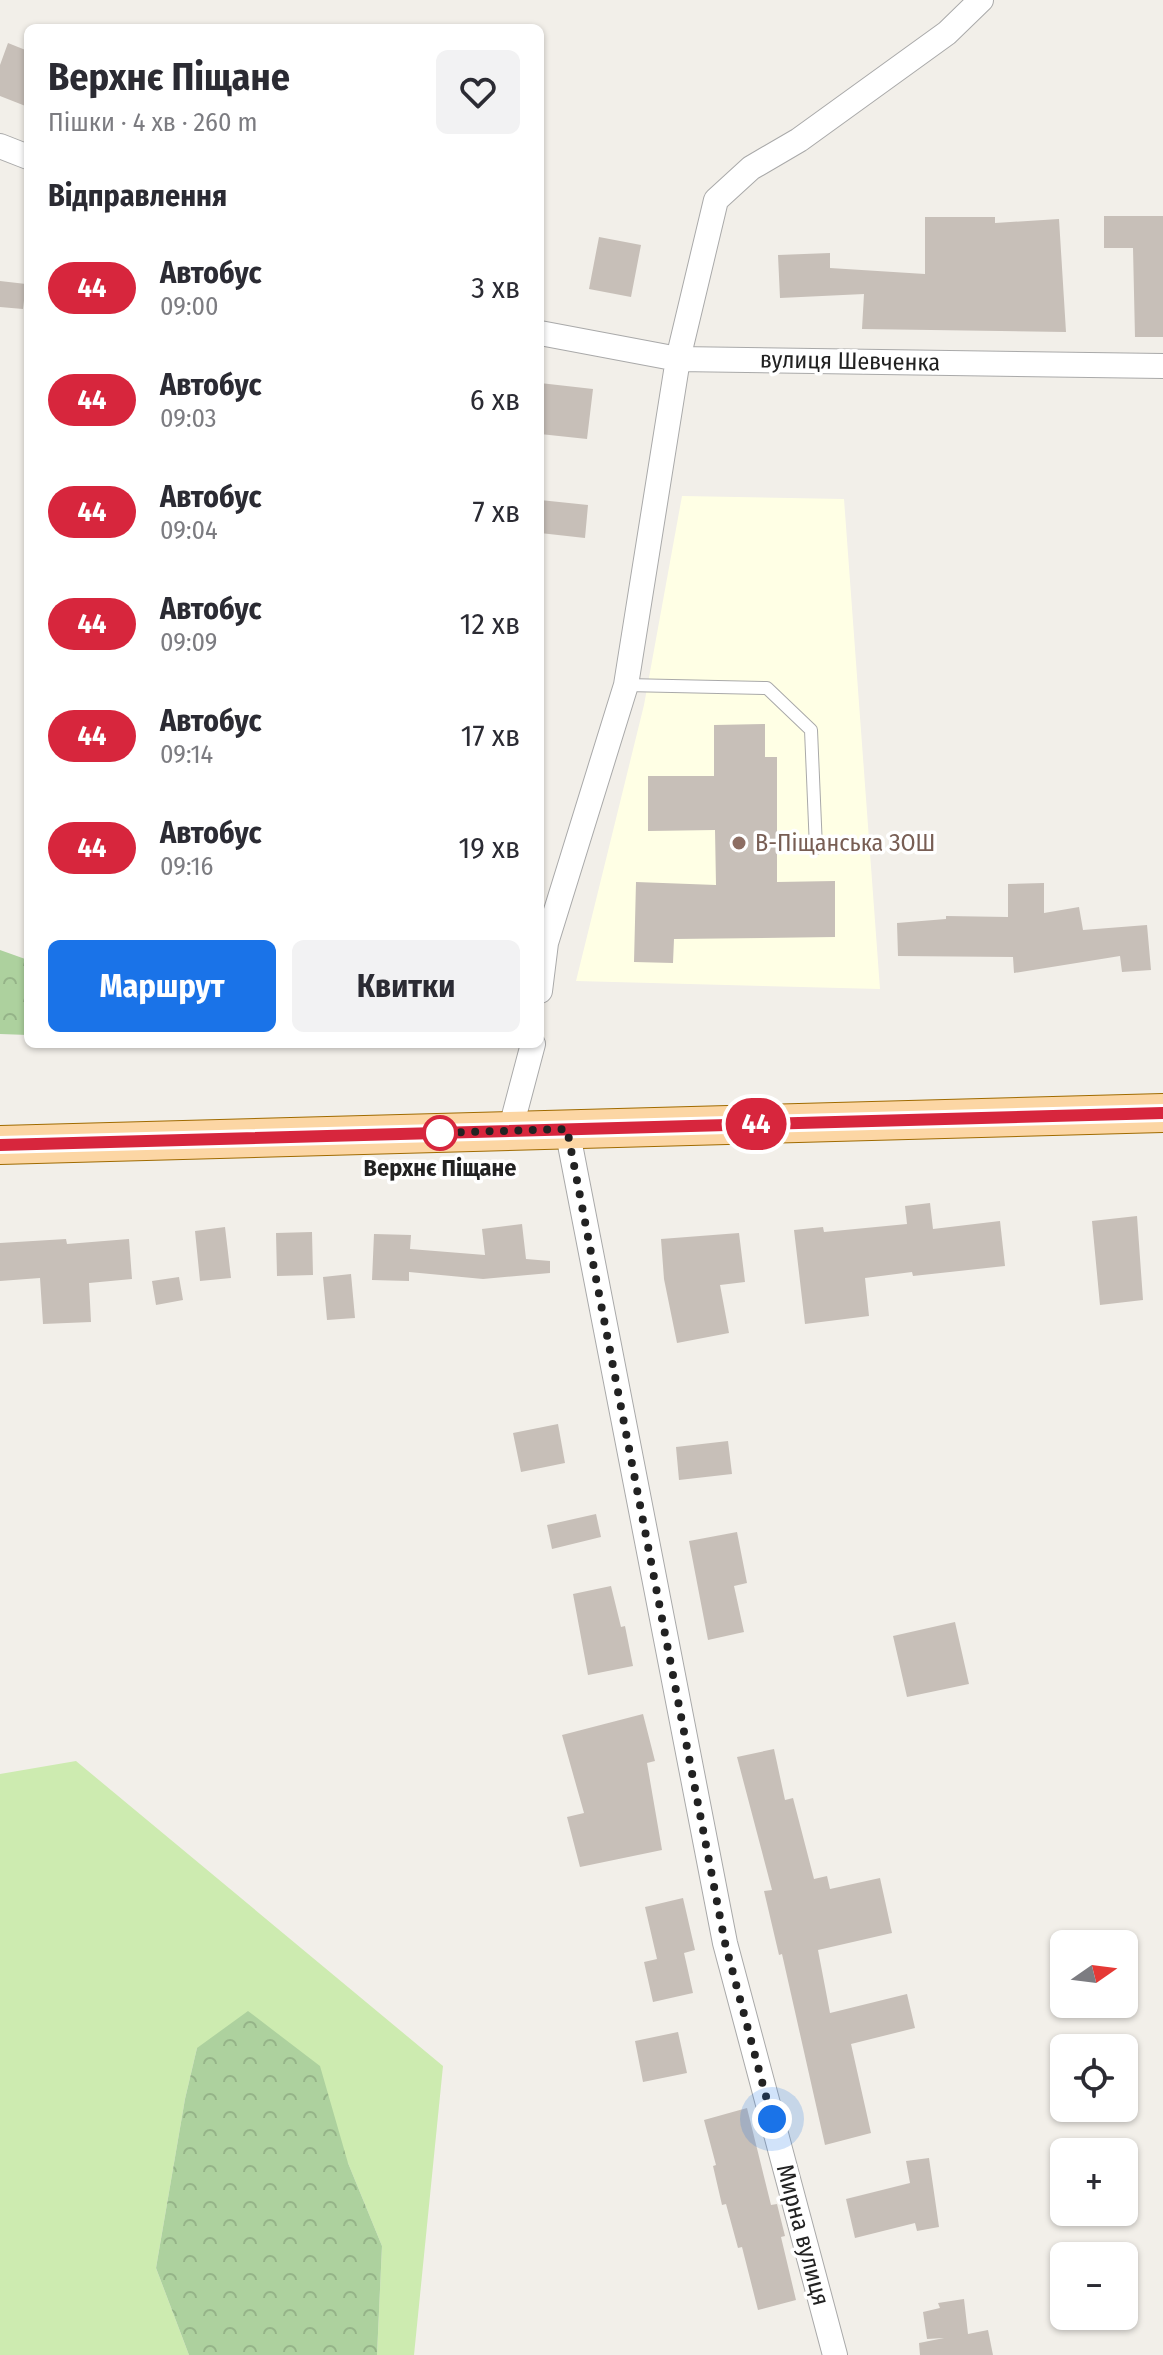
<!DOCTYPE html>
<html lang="uk">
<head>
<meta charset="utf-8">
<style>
	:root { --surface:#fff; --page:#f2f2f3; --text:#2b2b33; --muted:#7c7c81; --accent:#1a73e8 }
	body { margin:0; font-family:"Fira Sans Condensed",sans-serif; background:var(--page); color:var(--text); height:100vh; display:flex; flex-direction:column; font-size:30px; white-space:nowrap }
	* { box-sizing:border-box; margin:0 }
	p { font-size:26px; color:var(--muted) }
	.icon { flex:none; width:44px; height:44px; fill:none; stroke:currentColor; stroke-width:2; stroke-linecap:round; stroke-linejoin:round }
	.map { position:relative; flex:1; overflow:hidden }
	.details { position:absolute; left:24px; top:24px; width:520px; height:1024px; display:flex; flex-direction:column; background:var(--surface); border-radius:12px; box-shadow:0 2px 6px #0004 }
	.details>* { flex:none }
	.badge { padding:0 16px; border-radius:26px; font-size:28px; line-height:52px }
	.needle { width:52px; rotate:76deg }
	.fabs { position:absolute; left:1050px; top:1930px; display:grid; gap:16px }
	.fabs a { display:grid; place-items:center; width:88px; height:88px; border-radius:12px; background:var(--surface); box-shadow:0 2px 6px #0004; font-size:40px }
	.you { position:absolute; width:40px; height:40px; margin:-20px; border:6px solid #fff; border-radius:50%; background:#1a73e8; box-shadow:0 0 0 12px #1a73e833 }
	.map>.badge { position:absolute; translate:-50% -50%; box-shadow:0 0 0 4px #fff }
	h2 { padding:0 24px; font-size:30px; line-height:72px }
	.round { display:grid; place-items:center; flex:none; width:84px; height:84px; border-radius:12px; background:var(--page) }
	.headline { display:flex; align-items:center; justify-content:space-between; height:136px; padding:0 24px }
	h1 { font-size:38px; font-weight:700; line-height:60px }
	.primary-button { display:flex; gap:16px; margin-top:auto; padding:16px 24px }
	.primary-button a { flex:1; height:92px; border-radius:12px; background:var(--accent); color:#fff; font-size:32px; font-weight:700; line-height:92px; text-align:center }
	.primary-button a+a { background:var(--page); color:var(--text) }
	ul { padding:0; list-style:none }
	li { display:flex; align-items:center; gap:24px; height:112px; padding:0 24px }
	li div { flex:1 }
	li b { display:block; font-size:30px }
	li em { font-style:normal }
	li .badge { min-width:88px; font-weight:700; text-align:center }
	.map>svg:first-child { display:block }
	.education { fill:#ffffe5 }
	.grass { fill:#cdebb0 }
	.forest { fill:url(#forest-crowns) }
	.building { fill:#c7bfb8 }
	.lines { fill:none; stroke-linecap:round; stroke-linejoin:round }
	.lane-casing { stroke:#a9a9a9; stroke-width:14 }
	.street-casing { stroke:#a9a9a9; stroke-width:26 }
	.primary-casing { stroke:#a06b00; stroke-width:40 }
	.lane { stroke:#fff; stroke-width:12 }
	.street { stroke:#fff; stroke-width:24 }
	.primary { stroke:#fcd6a4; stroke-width:38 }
	.line-casing { stroke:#fff; stroke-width:18 }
	.line { stroke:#d7263d; stroke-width:12 }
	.walk { stroke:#222; stroke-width:8; stroke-dasharray:0 14.4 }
	.education-dot { fill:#8d6e63; stroke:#fff; stroke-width:3 }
	.stop-dot { fill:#fff; stroke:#d7263d; stroke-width:4 }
	.labels { text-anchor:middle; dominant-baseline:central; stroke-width:7; stroke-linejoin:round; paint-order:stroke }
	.street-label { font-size:24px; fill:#222; stroke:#fff }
	.education-label { font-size:24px; fill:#785e54; stroke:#fff; text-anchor:start }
	.stop-label { font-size:24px; font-weight:bold; fill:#222; stroke:#fff }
</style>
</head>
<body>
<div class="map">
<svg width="1163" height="2355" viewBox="0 0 1163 2355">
	<defs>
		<pattern id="forest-crowns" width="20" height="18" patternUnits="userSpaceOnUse" patternTransform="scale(2)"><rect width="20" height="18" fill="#add19e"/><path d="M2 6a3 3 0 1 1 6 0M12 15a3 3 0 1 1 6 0" fill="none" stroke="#95b388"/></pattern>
	</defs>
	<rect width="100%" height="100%" fill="#f2efe9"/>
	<path class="education" d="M682,496l162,3 36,490 -304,-8 68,-276z"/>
	<path class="grass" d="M76,1761l367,305 -29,289h-37l5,-109 -34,-83 -151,-115 -12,51 -29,169 33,87h-189v-581z"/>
	<path class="forest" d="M0,950l28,10v75l-28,-1z
		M248,2011l72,55 28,97 34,83 -5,109h-188l-33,-87 29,-169 12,-51z"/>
	<path class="building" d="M8,43l20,8v56l-28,-11v-31z
		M1104,216h59v121h-28l-2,-89h-29z
		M925,217h70v6l64,-4 7,113 -204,-3 2,-35 -84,4 -2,-43 52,-2v15l95,6z
		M599,237l42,8 -10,52 -42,-8z
		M0,281l26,3 -3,25 -23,-2z
		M540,383l53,6 -6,50 -47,-5z
		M540,500l48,5 -3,33 -45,-5z
		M765,724v33h12v125l58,-1v56l-161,2 -1,24 -39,-1 2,-80 80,3 -1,-55 -67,1v-55h66v-51z
		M1044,883v30l35,-6 4,23 64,-5 4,45 -29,2 -2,-16 -106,17 -1,-16 -115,-1 -1,-33 49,-4v-3l62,1v-33z
		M930,1203l3,26 67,-8 5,45 -92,10 -1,-4 -47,6 4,38 -64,8 -11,-94 29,-3 1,5 83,-8 -2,-18z
		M1137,1216l6,84 -43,5 -8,-84z
		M522,1224l4,35 24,2v12l-67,6 -74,-7v9l-37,-1 2,-46 37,1 -1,14 75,6 -3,-26z
		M225,1227l6,51 -31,3 -5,-50z
		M312,1232l1,43 -36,1 -1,-43z
		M739,1233l6,49 -25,3 9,48 -52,10 -13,-64 -3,-40z
		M66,1239l1,5 62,-5 3,40 -43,4 2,39 -48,2 -3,-46 -40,3v-38z
		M351,1274l4,44 -28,2 -4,-43z
		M179,1277l4,23 -27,5 -4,-24z
		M558,1424l7,39 -44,9 -8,-39z
		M728,1441l4,33 -53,6 -3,-33z
		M596,1514l5,23 -49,12 -5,-24z
		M737,1532l10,51 -13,3 10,46 -36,8 -19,-99z
		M611,1586l10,41 4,-1 8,40 -45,9 -15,-81z
		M955,1622l14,62 -62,13 -14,-61z
		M643,1714l12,47 -8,2 15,87 -82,17 -13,-50 17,-4 -22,-78z
		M774,1749l11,51 8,-2 21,81 13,-3 3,13 50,-11 12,55 -74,17 12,63 77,-19 8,34 -64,16 20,89 -46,12 -43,-191 -3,1 -15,-64 8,-1 -35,-133z
		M683,1898l12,52 -11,3 9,40 -40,9 -9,-40 13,-3 -12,-52z
		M678,2032l9,41 -44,9 -8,-41z
		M747,2108l24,97 6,-1 8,32 -4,1 15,63 -38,10 -16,-63 -4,1 -12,-44 -4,1 -9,-39 3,-1 -12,-45z
		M929,2158l10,69 -22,4 -2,-8 -60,15 -9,-39 64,-16 -4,-22z
		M964,2299l4,35 20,-4 5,25h-73l-1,-12 25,-5 -17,1 -4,-27 17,-4 -2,-5z"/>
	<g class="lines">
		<defs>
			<path id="lane" d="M626,685l141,3 44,42 5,118"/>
			<path id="street" d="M0,146l28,11
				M540,333l138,26 485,7
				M540,991l6,-48 80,-258 52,-326 38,-159 35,-32 48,-28 148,-107 34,-33
				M567,1129l158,814 110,412
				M510,1131l23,-87"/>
			<path id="primary" d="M0,1145l1163,-32"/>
		</defs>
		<use href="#lane" class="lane-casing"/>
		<use href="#street" class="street-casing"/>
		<use href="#primary" class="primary-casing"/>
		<use href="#lane" class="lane"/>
		<use href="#street" class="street"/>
		<use href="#primary" class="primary"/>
	</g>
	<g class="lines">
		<defs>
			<path id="line" d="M0,1145l1163,-32"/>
		</defs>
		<use href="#line" class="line-casing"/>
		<use href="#line" class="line"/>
		<path class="walk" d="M440,1133h-4l131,-4 158,814 47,176"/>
	</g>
	<circle class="education-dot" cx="739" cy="843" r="8"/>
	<circle class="stop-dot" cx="440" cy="1133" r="16"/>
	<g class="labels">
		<g class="street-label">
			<text transform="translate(850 361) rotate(1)">вулиця Шевченка</text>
			<text transform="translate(803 2235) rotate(75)">Мирна вулиця</text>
		</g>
		<g class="education-label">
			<text x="755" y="843">В-Піщанська ЗОШ</text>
		</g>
		<g class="stop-label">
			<text x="440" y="1168">Верхнє Піщане</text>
		</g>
	</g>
</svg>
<div class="fabs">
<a><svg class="needle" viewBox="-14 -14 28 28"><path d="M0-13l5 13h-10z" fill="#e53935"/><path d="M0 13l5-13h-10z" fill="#7c7c81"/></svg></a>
<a><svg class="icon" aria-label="locate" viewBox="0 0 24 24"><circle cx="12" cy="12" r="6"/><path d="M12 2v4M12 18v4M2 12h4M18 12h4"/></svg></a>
<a>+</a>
<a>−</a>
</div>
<div class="you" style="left:772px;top:2119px"></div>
<b class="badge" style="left:756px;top:1124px;background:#d7263d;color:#fff">44</b>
<section class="details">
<div class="headline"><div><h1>Верхнє Піщане</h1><p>Пішки · 4 хв · 260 m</p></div><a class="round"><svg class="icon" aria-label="heart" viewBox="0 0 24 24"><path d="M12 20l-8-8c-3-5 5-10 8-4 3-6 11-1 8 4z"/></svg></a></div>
<h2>Відправлення</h2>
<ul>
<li><span class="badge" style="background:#d7263d;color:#fff">44</span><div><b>Автобус</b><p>09:00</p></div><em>3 хв</em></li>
<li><span class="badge" style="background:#d7263d;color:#fff">44</span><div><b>Автобус</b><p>09:03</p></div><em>6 хв</em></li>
<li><span class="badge" style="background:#d7263d;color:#fff">44</span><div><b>Автобус</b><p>09:04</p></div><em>7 хв</em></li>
<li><span class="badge" style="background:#d7263d;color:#fff">44</span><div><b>Автобус</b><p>09:09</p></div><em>12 хв</em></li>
<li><span class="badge" style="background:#d7263d;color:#fff">44</span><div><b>Автобус</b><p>09:14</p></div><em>17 хв</em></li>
<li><span class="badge" style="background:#d7263d;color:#fff">44</span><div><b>Автобус</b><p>09:16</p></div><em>19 хв</em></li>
</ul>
<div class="primary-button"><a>Маршрут</a><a>Квитки</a></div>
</section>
</div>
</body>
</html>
